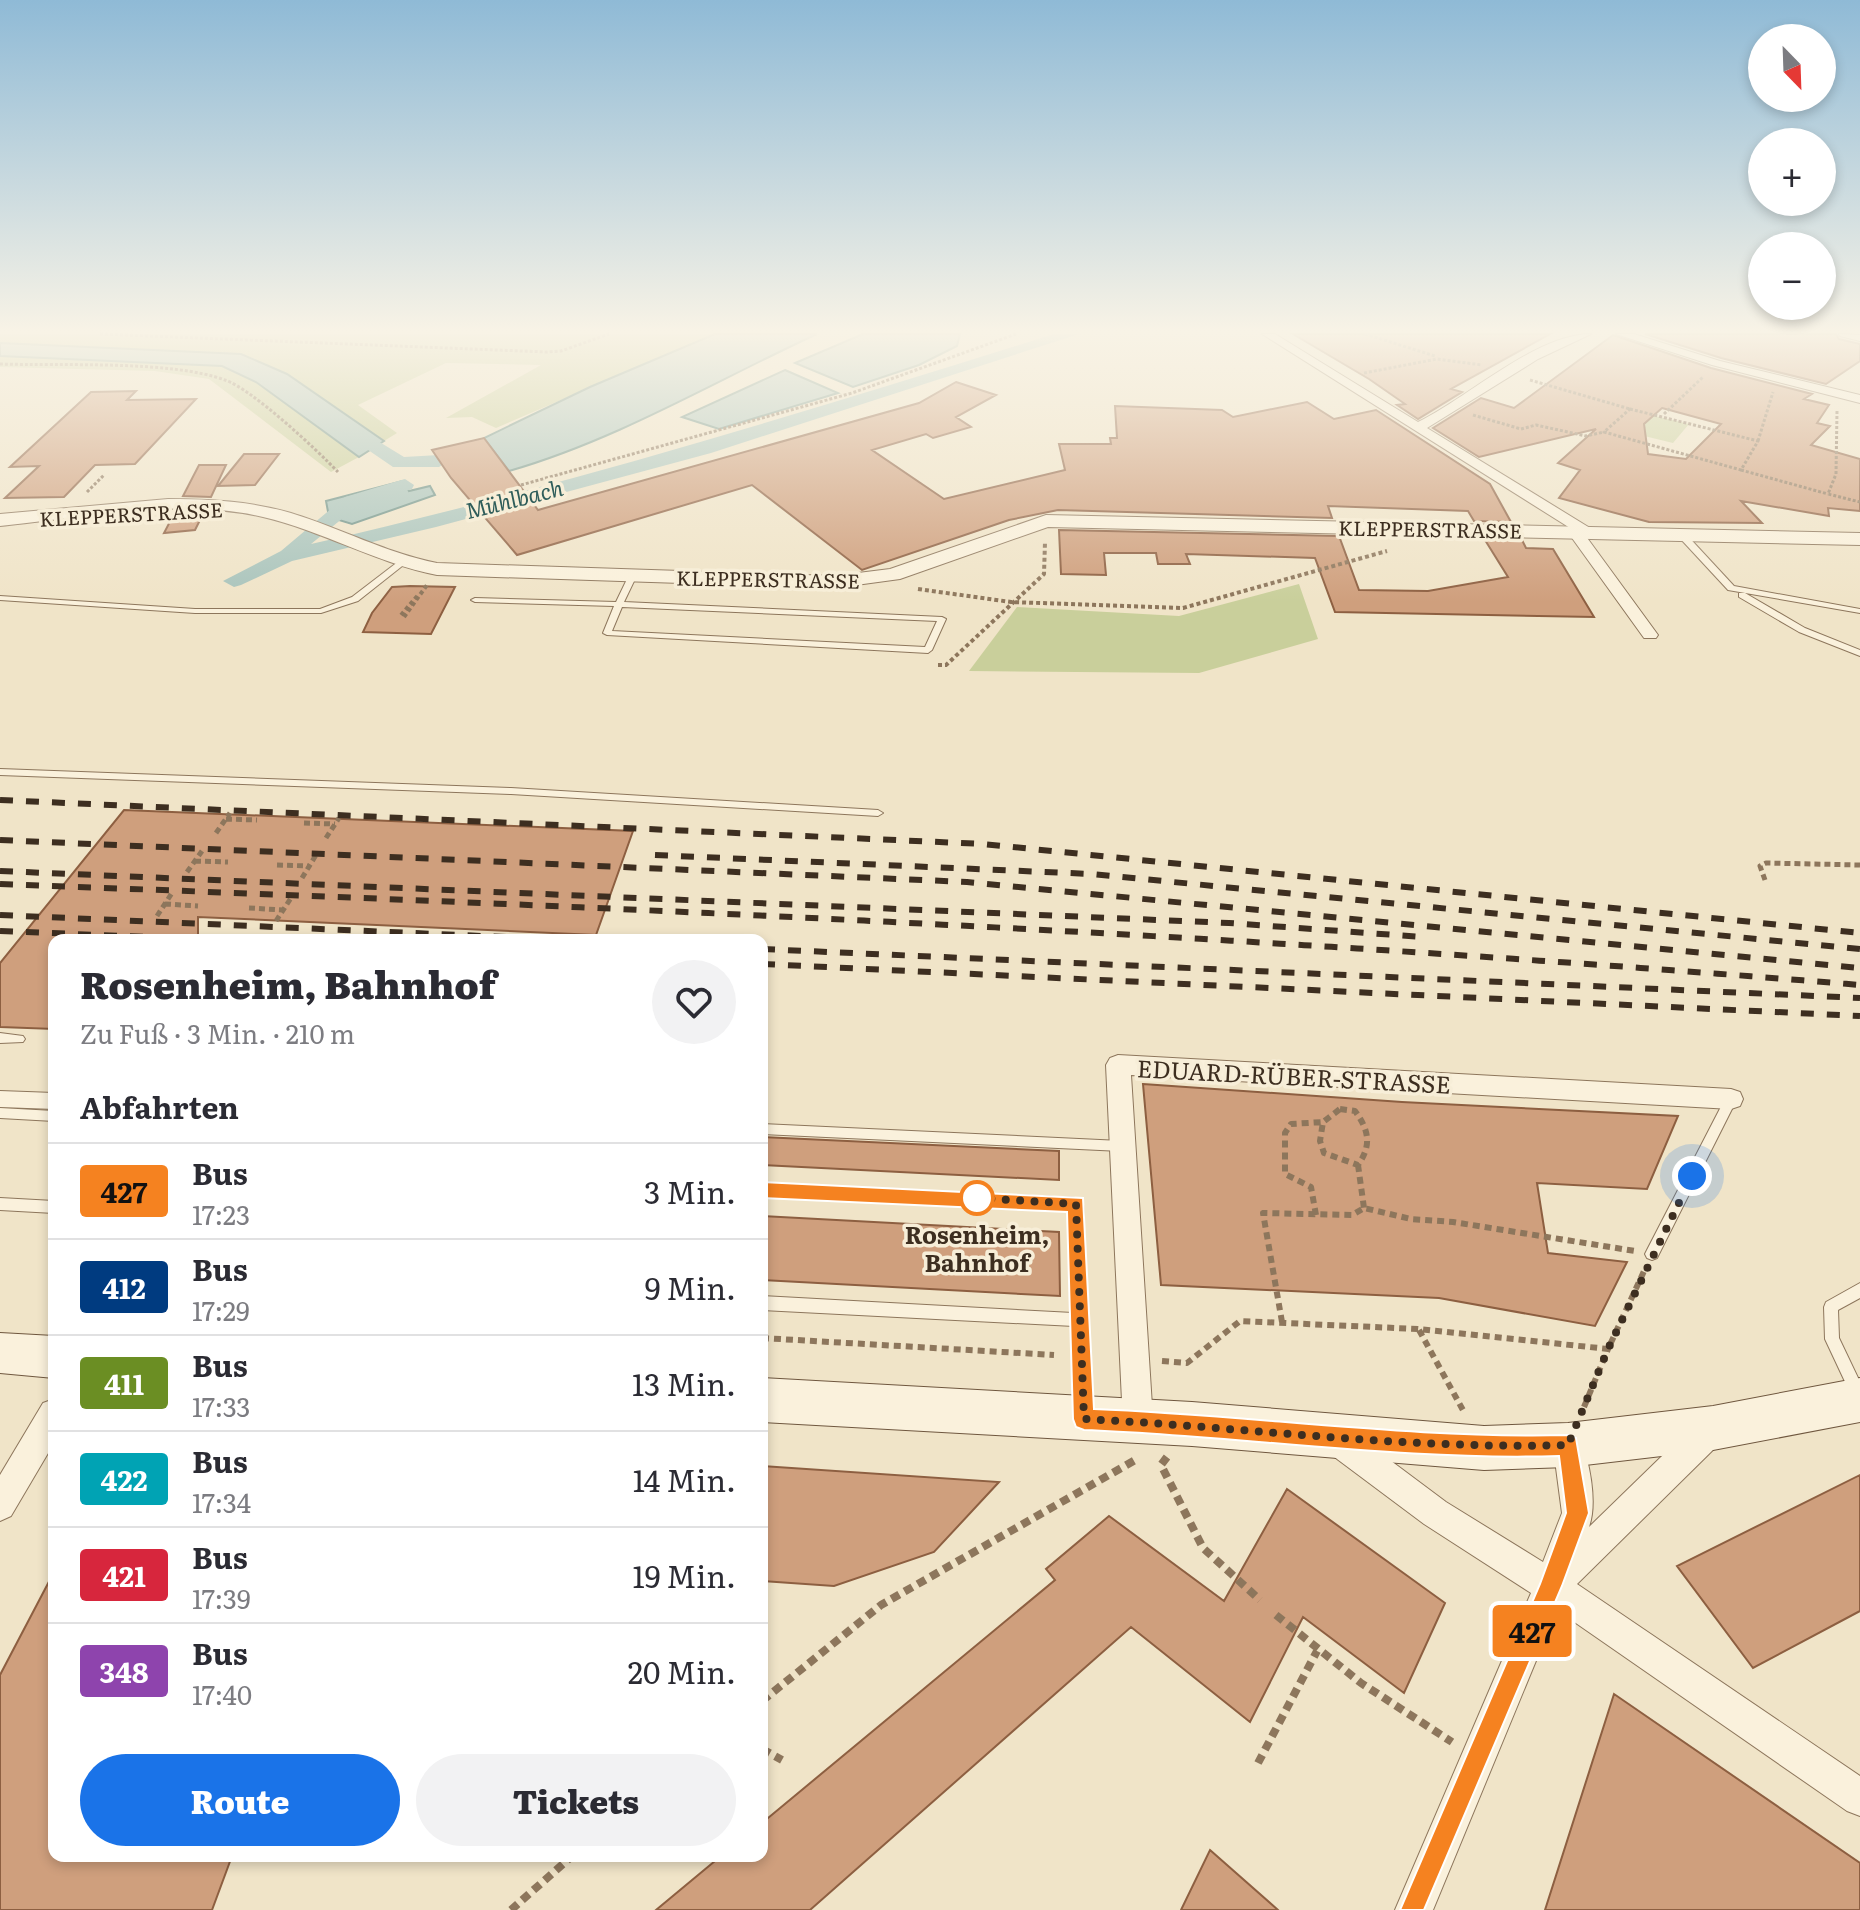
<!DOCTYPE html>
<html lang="de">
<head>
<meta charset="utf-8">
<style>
	:root { --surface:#fff; --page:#f2f2f3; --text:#2b2b33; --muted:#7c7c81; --line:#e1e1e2; --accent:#1a73e8 }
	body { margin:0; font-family:Literata,serif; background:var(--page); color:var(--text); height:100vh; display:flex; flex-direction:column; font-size:30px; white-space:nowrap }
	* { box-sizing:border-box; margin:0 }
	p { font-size:26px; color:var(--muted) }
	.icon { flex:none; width:44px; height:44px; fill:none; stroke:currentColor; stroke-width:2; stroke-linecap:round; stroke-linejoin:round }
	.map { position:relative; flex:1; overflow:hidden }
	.side { position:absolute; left:48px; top:934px; width:720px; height:928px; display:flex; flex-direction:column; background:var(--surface); border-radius:16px; box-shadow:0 4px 12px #0003 }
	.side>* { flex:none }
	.badge { padding:0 16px; border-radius:6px; font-size:28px; line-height:52px }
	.needle { width:52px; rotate:157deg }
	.buttons { position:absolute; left:1748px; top:24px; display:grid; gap:16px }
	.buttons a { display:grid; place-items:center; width:88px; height:88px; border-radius:50%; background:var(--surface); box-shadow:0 4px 12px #0003; font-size:40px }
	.you { position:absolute; width:40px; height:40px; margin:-20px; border:6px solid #fff; border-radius:50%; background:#1a73e8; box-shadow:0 0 0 12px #1a73e833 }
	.map>.badge { position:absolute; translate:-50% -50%; box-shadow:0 0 0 4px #fff }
	h2 { padding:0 32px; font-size:30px; line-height:72px }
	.round { display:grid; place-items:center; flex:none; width:84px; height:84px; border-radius:42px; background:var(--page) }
	.headline { display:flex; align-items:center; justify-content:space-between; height:136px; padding:0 32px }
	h1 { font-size:38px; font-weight:800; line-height:60px }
	.button { display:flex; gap:16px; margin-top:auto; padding:16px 32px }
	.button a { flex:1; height:92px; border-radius:48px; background:var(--accent); color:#fff; font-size:32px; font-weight:800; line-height:92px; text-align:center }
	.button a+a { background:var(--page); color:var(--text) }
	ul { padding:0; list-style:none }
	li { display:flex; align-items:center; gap:24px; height:96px; padding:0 32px; border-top:2px solid var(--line) }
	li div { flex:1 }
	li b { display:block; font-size:30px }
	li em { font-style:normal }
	li .badge { min-width:88px; font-weight:700; text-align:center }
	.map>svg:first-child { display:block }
	.green { fill:#c9cf9b }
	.water { fill:#a9c4bc; stroke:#6f938a; stroke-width:2 }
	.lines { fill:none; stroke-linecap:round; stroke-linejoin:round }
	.canal { fill:#a9c4bc; fill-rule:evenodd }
	.building { fill:#cf9f7d; stroke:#8d5f41; stroke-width:2; fill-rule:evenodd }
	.service-casing { stroke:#8d765c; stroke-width:2 }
	.pedestrian-casing { stroke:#8d765c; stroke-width:2 }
	.minor-casing { stroke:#8d765c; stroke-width:2 }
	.tertiary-casing { stroke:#8d765c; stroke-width:2 }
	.secondary-casing { stroke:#6f573f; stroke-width:2 }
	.path-far4 { stroke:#8d765c; stroke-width:3; stroke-dasharray:3 2; stroke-linecap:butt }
	.path-far3 { stroke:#8d765c; stroke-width:4; stroke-dasharray:4 3; stroke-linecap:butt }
	.path-far2 { stroke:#8d765c; stroke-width:5; stroke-dasharray:6 4; stroke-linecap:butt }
	.path-far1 { stroke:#8d765c; stroke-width:6; stroke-dasharray:7 5; stroke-linecap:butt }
	.path { stroke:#8d765c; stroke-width:8; stroke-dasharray:9 6; stroke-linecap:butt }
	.service { fill:#faf1dc; fill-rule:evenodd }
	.pedestrian { fill:#faf1dc; fill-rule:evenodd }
	.minor { fill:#faf1dc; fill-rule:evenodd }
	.tertiary { fill:#faf1dc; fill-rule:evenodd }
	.secondary { fill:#faf1dc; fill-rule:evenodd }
	.rail { stroke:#3d2e20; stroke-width:6; stroke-dasharray:13 13; stroke-linecap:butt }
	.line { fill:#f58220; stroke:#fff; stroke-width:2 }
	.walk { stroke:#3d2e20; stroke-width:8; stroke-dasharray:0 14.4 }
	.stop-dot { fill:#fff; stroke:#f58220; stroke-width:4 }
	.labels { text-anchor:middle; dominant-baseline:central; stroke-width:7; stroke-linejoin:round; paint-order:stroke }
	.far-street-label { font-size:20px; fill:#3d2e20; stroke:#f7eed8 }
	.far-water-label { font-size:22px; font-style:italic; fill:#2f5d5a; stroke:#f7eed8 }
	.street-label { font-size:24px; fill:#3d2e20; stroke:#f7eed8 }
	.stop-label { font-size:24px; font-weight:bold; fill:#3d2e20; stroke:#f7eed8 }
</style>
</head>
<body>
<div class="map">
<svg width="1860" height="1910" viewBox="0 0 1860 1910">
	<rect width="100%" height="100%" fill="#f0e4c8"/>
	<path class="green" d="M0,334h715l-219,94 -24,-11 -26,1 95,-53 -95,-2 -88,42 39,28 -13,8 -97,-67 -46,-20 -241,-11z
		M0,356l222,10 34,16 103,75 -28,15 -122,-93 -54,-8 -155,-4z
		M1651,415l38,9 -16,19 -41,-10z
		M1299,584l19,55 -119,34 -230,-2 48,-64 162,9z"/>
	<path class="water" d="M715,334h102c-102,47 -200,106 -308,137l-25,-33 106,-51z
		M863,334h97l-3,12 -38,19 -66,22 -58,-24z
		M0,343l241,11 46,20 97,67 -25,16 -103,-75 -34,-16 -222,-10z
		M785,370l53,23 -119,36 -37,-12z
		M403,481l6,10 21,-5 5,9 -83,29 -23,-7 -3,-16z"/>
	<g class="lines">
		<path class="canal" d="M1054,334h25l-368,119 -275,74 -144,34 -51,24 -7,2 -11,-6 58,-30 64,-54 53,-16 7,-2 9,6 -2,4 -53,16 -48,39c252,-57 497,-133 743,-210z
			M342,419l62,38 35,-2 9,6 -9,6h-46l-57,-39v-8z"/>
	</g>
	<path class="building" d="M1293,334h257l-99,55 11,3 -44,27 -21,-14 8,-1 -36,-25z
		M1645,334h191l3,5 21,5v17l-34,23 -105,-26z
		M1613,335l98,33 101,26 -8,5 25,6 -12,18 13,3 -19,19 49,14v52l-32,-3 1,8 -88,-15 21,22 -113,-1 -90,-24 21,-28 -22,-7 38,-34 -117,28 -46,-29 48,-30 33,10zM1662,408l59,16 -35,35 -38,-5 -4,-30z
		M956,382l40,13 -40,22 15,10 -38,11 -7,-4 -54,16 72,49 121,-29 -6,-26h52l-1,-6h7l-2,-32 107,4 11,7 74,-15 27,17 42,-9 114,74 21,38 -37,-1 -6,-10 -140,-5 4,12 -274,-8 -49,10 -147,50 -110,-85 -235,70 -66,-77 -19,-28 52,-12 54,72 381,-107z
		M136,391l-9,9 69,-1 -61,65 -40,1 -31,32 -59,1 34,-32 -29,1 81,-75z
		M244,454h35l-24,31 -37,1z
		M199,465h27l-15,32 -28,-1z
		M175,512h29l-9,18 -31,3z
		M1059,530l280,6 20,54 69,1 80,-14 -23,-37h37l4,8 27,1 41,68 -259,-5 -20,-54 -129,-4 4,10h-32l-2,-11h-52l2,22 -45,-1z
		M392,587l18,-1 45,1 -24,47 -68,-2 9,-19z
		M124,810l509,21 -37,104 -398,-18v23h-144v89l-54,-2v-64z
		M1143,1084l259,18 276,14 -31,73 -110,-6 11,70 79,9 -32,64 -156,-28 -278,-13z
		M762,1137l297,14v29l-297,-15z
		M762,1216l297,16 1,64 -298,-16z
		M762,1466l237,16 -65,70 -100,34 -72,-5z
		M1860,1475v136l-107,57 -76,-102z
		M1287,1489l158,114 -41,90 -101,-76 -53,105 -119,-95 -321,283h-154l65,-54h41v-33l293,-243 -9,-11 63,-53 115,85z
		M54,1572v284h178l-20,54h-212v-235z
		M1614,1694l246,169v47h-315z
		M1210,1850l68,60h-97z"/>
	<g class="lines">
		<defs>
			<path id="service" d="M1677,531h6l51,55 126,23v4l-132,-23 -51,-55z
				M399,561l7,2 -48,38 -37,12h-126l-195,-13v-4l195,13h125l32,-12z
				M629,575l7,2 -12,25 318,15 4,2 -14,31 -4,3 -321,-18 -4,-2 11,-27 -139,-4 -4,-2 4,-2 141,4zM622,607l315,14 -12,26 -313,-16z
				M1739,593h6l60,35 55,22v6l-61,-24 -60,-35z
				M0,769l511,19 367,22 5,3 -5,3 -367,-22 -511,-19z
				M0,1033l23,3 2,3 -2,3 -23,1z
				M1731,1094l4,1 2,4 -80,159 -5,2 -5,-2 -2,-4 2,-4 80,-155z
				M0,1108l54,3v10l-54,-3z
				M762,1124l359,17 4,1 2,4 -2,4 -4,1 -359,-17z
				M762,1184l314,14 5,2 2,4 8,207 -2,5 -5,2 -5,-2 -2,-5 -3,-85 -312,-16v-14l311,17 -3,-103 -308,-14z
				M0,1198l54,3v12l-54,-3z
				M1860,1283v15l-22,12 1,28 21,44v23l-5,-2 -30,-64 -1,-32 2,-5z"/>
			<path id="pedestrian" d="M0,1091l54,2v16l-54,-2z"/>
			<path id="minor" d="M1262,334h13l143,88c50,-24 118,-88 173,-88l-53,25 -111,69 163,100v6l-5,1 73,100 -2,3h-12l-77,-107 3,-3z
				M1616,334h18l86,27 140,34v8l-148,-38z
				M1839,334l21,1v6l-20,-5z
				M1118,1055l613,34 9,3 3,7 -3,7 -9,3 -600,-34 22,347 -4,11 -11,4 -11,-4 -4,-11 -17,-357 4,-7z
				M54,1399v44l-43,73 -11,5v-46l43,-72z
				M1708,1418l11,4 4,11 -4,11 -142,140 283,192v40l-13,-5 -290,-201 -124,300h-38l136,-317 -107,-69 -95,-71 -4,-11 4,-11 11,-4 11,4 95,71 97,60 19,-49 -9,-68 4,-11 11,-4 11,4c10,25 19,68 10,93l108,-105z"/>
			<path id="tertiary" d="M168,499c42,0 82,2 123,14 49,15 95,40 146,50l397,13 56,-7 156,-54 814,18v12l-812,-18 -148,52 -66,9 -397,-13c-61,-12 -114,-44 -174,-58 -85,-20 -178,1 -263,9v-12z"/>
			<path id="secondary" d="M0,1333l54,3v42l-54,-5z
				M762,1378l430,24 292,24 84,-3 145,-17 147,-28v44l-147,28 -145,17 -84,3 -292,-24 -430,-24z"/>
		</defs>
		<use href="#service" class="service-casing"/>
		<use href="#pedestrian" class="pedestrian-casing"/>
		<use href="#minor" class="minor-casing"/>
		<use href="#tertiary" class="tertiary-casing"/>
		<use href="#secondary" class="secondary-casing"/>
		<path class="path-far4" d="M100,334l447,18 14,-1 48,-17
			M1365,334l70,22
			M0,364c61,2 171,-4 225,16 27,9 92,70 113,92
			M1364,373l73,-14 45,6
			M1530,380l100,29
			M1630,409l128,32 -17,29 -137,-38z
			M1837,411l-1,63 -8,20 32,8
			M1664,414l39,-37
			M1473,415l48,14 15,-4 50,11 18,-4
			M1758,441l15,-49
			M1741,470l87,24
			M521,485l331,-92 164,-59
			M87,492l17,-17"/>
		<path class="path-far3" d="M918,589l93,13 172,6 204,-57
			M401,615l18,-21
			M404,617l23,-32
			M938,665h8l98,-91 1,-32"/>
		<path class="path-far2" d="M226,819l31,1
			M304,823l31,1
			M216,833l14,-20
			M326,838l13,-20
			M195,861l33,1
			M277,865l32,1
			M187,872l15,-21
			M302,878l14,-23
			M1765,880l-5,-14 6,-3 94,2
			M165,904l33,2
			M249,908l34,2
			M157,916l15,-23
			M276,921l15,-23"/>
		<path class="path-far1" d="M1340,1109l15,2c14,19 17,34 3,54l-34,-12 -4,-12 3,-19z
			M1358,1165l6,43
			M1316,1215l-5,-28 -26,-13v-41l6,-9 32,-2
			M1282,1322l-19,-109 89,2 12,-7 47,11 42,3 182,29
			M1419,1330l45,82
			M762,1338l292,17
			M1162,1361l25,2 53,-42 178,8 190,20 37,-80
			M1584,1407l24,-58"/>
		<path class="path" d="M1167,1457l-6,8 42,83 57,52
			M1276,1615l85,68 91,59
			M762,1701l119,-96 256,-146
			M762,1749l20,11
			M1258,1763l59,-112
			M511,1910l61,-54"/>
		<use href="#service" class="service"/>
		<use href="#pedestrian" class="pedestrian"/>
		<use href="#minor" class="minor"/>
		<use href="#tertiary" class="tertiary"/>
		<use href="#secondary" class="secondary"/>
		<path class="rail" d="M0,800l983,44 877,89
			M0,840l967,42 893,86
			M655,855l436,19 769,75
			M0,871l1229,52 194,14
			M0,884c621,23 1241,50 1860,101
			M0,915l574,25
			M0,931l223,9
			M762,949l1098,49
			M762,964l1098,52"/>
	</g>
	<linearGradient id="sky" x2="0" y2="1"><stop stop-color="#8fbad6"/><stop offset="0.55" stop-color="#f8f3e6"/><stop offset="1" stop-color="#f8f3e6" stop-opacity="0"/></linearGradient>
	<rect width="1860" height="602" fill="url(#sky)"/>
	<path class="line" d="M762,1182l321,16 11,211c158,6 316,30 474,26l8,3 13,75 -27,73 -138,324h-24l140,-326 26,-71 -7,-57c-158,5 -317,-20 -475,-26l-8,-3 -3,-8 -6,-207 -305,-14 -9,-8z"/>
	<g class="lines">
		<path class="walk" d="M977,1198l99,6 8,215c160,8 325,31 484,26l40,-96 84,-173"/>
	</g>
	<circle class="stop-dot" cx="977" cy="1198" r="16"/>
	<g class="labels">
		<g class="far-street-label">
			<text transform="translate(131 513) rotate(-3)">KLEPPERSTRASSE</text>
			<text transform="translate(1430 528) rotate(1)">KLEPPERSTRASSE</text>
			<text transform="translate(768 578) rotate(1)">KLEPPERSTRASSE</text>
		</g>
		<g class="far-water-label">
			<text transform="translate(514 498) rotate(-14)">Mühlbach</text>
		</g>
		<g class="street-label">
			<text transform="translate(1294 1075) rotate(3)">EDUARD-RÜBER-STRASSE</text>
		</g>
		<g class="stop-label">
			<text x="977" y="1233">Rosenheim,<tspan x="977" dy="28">Bahnhof</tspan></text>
		</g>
	</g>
</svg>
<div class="buttons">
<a><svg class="needle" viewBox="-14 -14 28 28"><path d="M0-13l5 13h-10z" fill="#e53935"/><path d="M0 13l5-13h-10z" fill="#7c7c81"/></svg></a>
<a>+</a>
<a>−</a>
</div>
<div class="you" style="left:1692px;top:1176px"></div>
<b class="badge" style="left:1532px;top:1631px;background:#f58220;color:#111">427</b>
<section class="side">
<div class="headline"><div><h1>Rosenheim, Bahnhof</h1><p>Zu Fuß · 3 Min. · 210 m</p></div><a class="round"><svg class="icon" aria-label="heart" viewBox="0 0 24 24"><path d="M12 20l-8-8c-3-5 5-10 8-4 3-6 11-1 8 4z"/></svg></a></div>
<h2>Abfahrten</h2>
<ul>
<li><span class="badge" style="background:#f58220;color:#111">427</span><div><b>Bus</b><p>17:23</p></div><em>3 Min.</em></li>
<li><span class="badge" style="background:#003b80;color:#fff">412</span><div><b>Bus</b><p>17:29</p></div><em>9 Min.</em></li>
<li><span class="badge" style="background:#6b8e23;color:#fff">411</span><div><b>Bus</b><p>17:33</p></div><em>13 Min.</em></li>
<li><span class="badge" style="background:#00a3b4;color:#fff">422</span><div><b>Bus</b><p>17:34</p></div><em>14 Min.</em></li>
<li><span class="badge" style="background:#d7263d;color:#fff">421</span><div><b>Bus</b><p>17:39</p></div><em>19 Min.</em></li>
<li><span class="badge" style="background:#8e44ad;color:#fff">348</span><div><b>Bus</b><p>17:40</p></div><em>20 Min.</em></li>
</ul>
<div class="button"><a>Route</a><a>Tickets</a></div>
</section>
</div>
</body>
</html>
